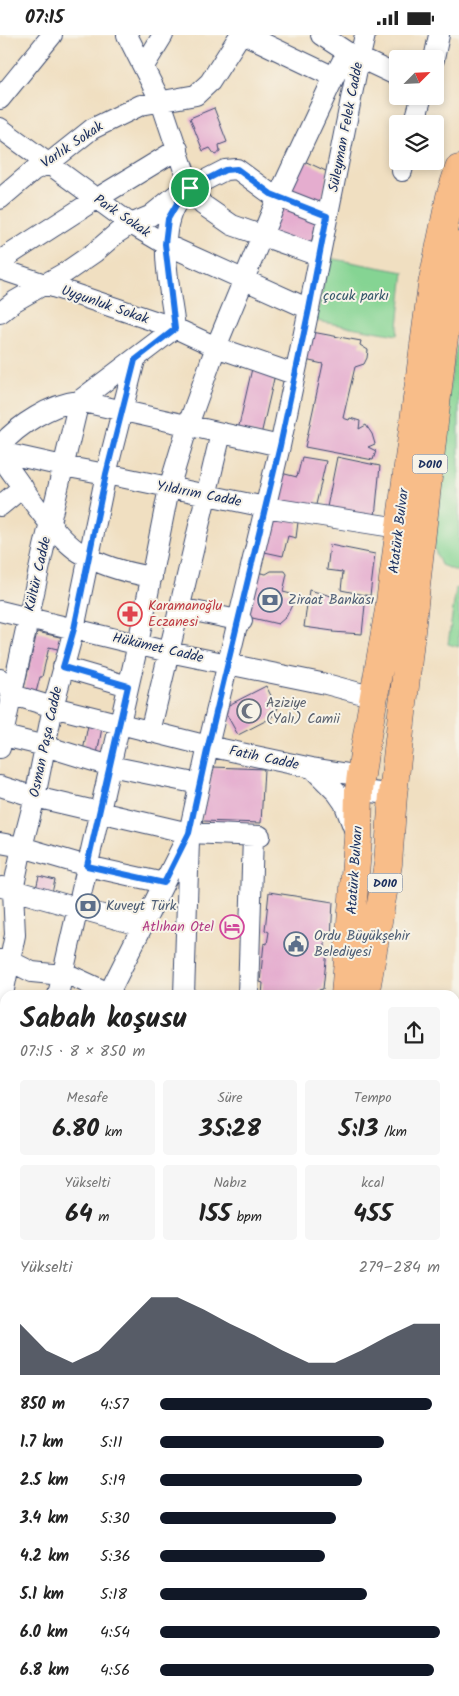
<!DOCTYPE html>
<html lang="tr">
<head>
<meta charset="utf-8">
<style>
  body { margin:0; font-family:Kalam,sans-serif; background:#f6f6f6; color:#222; height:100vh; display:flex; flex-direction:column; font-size:19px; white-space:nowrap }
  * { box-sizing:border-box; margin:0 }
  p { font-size:16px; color:#767676 }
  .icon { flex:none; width:28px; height:28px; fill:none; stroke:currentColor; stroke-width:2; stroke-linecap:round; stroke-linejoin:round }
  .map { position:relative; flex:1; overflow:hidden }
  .drawer { position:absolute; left:0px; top:955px; width:460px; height:706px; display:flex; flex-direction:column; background:#fff; border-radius:15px 15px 0 0; box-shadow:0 2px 8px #0003 }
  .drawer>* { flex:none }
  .needle { width:32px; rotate:66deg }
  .buttons { position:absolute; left:389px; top:15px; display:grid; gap:10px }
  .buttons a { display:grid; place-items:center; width:55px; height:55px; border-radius:5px; background:#fff; box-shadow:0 2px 8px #0003; font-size:25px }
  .pin { position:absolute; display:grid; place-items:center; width:42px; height:42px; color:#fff; margin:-21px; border:2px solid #fff; border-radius:50%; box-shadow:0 1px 5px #0007 }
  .round { display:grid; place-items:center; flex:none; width:52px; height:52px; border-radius:5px; background:#f6f6f6 }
  .overview { display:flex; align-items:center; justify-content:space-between; height:85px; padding:0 20px }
  h1 { font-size:28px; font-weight:600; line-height:38px }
  .stats { display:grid; grid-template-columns:repeat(3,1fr); gap:8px; height:85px; padding:5px 20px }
  .stats div { display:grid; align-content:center; border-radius:5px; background:#f6f6f6; text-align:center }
  .stats b { font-size:25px; font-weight:600 }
  .stats small { font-size:14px; font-weight:400 }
  .stats p { font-size:14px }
  .chart { height:140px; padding:10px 20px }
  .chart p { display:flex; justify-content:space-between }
  .chart svg { width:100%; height:90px; margin-top:5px; fill:#111827; opacity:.7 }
  ul { padding:0 20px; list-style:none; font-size:16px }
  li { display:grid; grid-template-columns:80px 60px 1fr; align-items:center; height:38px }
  li i { height:12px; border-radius:6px; background:#111827 }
  .status { display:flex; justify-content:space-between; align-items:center; height:35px; padding:0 25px; background:#fff; direction:ltr }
  .status svg { height:14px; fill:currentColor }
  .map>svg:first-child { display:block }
</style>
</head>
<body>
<div class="status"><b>07:15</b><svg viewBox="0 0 49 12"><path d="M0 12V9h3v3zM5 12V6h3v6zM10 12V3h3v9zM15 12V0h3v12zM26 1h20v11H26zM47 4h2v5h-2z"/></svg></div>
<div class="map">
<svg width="459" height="1661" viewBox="0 0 459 1661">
  <rect width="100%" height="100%" fill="#f7f3e8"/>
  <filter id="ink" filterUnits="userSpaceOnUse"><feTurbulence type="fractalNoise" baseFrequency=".02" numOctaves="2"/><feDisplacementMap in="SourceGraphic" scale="10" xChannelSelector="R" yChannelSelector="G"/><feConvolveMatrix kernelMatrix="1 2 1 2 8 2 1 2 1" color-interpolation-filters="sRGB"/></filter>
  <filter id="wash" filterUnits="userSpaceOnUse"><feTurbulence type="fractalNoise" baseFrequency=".0096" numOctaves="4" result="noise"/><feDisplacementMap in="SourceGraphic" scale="20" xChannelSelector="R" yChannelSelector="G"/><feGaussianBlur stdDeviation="1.12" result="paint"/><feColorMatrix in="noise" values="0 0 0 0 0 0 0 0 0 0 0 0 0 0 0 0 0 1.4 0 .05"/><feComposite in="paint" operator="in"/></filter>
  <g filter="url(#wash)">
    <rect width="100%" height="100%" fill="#f0dfc1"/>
    <path fill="#85d493" stroke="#508278" d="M329,223L404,237L397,300L316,286Z
      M459,295V537L441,530L434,513L449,355Z
      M456,553H459V612L448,609Z
      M455,1022H459V1661H294L292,1656H455Z"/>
    <g id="blocks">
      <path fill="#e5adcf" d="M214,73L227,107L219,110L220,117L215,120L210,113L203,116L190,83Z
        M300,124L328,137L320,173L283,160Z
        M280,165L318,179L310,213L268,198Z
        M312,297L361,306L360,310L368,315L367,323L364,329L355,332L343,383L349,385L350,383L360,386L359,394L366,390L372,399L375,409L368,412L376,416L373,425L305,412L323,329L305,325Z
        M253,329L276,335L261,400L238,395Z
        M302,422L326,426L315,474L271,466L277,437L297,442Z
        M337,422L380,431L375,482L327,472Z
        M274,481L298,487L296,503L288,501L283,521L260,516L267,487Z
        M330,510L375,519L370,561L341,555L343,537L327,535Z
        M271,536H285L287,539L283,557L291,559L292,570L286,582L278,589L244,581L256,537L266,539Z
        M309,555L365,570L362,599L332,597L333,596L304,592Z
        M37,597L69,604L66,616L49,612L42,642H40L34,665L22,662Z
        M266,651L278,674L270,677L273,682L238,700L223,673Z
        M88,690L102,693L97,719L83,716Z
        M213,732L264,734L261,788L202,786V772L206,770L205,768Z
        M39,841L55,845L51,862L35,858Z
        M269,857L333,867L331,902L325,903V915L327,916L323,954L319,955L318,960H262L263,948L260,947L264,908L267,909L269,897L265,895Z
        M459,1580V1654L455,1655V1581Z"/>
    </g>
  </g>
  <g filter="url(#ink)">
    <use href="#blocks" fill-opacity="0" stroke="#3b496d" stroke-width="1"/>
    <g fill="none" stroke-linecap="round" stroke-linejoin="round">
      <g stroke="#3b496d" stroke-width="22">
        <path id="minor" d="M127,0L161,67L190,153L203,170L232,190L319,221
          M246,0L334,42
          M321,0L347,17L398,41
          M434,24L439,0
          M144,31L163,0
          M0,64L52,0
          M414,89L422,61
          M0,93L131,189L165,209L309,274
          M402,136L404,126
          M0,164L34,135L48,129L92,94L141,70L196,60L210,47L240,0
          M0,226L96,164L178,114
          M0,234L175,293L216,312L294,339
          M0,278L15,266L66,237L95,217L117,198L131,189L150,181L176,160L225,135L237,134L271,159L327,181
          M0,411C18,390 51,369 79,366L175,293C171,256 153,191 182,161
          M0,417L63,431L106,439L265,472L399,493
          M0,421C20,448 53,500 79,517C101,531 127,538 152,542
          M0,471L23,452
          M180,573L242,586
          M0,576L169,617L326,649L374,662
          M63,632L128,651
          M0,644L13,660L53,672L208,711L312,733L361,741
          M150,697L221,398
          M0,700L45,711L110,731L199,749
          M0,713L44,512L79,366L280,411
          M312,733L337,758L344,768L354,794
          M0,751L35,762L189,798L260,801
          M372,757L380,758
          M0,808L22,812L87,831L164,848
          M2,852L142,891
          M0,925L10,924L14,930H18L32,937L52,939L63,937L113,960
          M58,960L138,609L169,453L188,390L216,312L278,162L334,42L347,17
          M108,960L189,798L208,711L280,411L309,274L356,39L365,0
          M184,960L189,805
          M248,960L253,801
          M0,974L15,900L13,855L22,812L35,762L53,672L74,594L106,439L135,325
          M0,1131L5,1132
          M0,1177L5,1168
          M0,1216L5,1217
          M0,1273H5
          M0,1386L5,1415
          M0,1470L5,1472
          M0,1489L5,1487
          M37,1656V1661
          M140,1656L142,1661"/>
      </g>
      <g stroke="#3b496d" stroke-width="29">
        <path id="highway" d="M345,960L358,804L359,755L364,718L389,575L432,250L450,162L459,134
          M365,960L388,829L393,760L442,315L459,211
          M284,1661V1656"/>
      </g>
      <use href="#minor" stroke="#fff" stroke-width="20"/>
      <use href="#highway" stroke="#f8bd89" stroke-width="28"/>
    </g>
  </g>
  <g fill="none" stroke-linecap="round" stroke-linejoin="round" filter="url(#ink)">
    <g stroke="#fff" stroke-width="10">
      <path id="route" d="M237,134L271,159L327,181L309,274L280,411L208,711L189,798L164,848L87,831L128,651L63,632L74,594L106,439L135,325L175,294L165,209L168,184L179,165L190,153L225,135Z"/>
    </g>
    <use href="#route" stroke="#1a73e8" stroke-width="6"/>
  </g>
  <defs>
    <g id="bank-ring" transform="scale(1.25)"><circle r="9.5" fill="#f7f3e8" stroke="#5c6f8a" stroke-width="1.5"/><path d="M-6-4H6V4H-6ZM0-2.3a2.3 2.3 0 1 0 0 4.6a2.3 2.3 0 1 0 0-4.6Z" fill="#5c6f8a"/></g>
    <g id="pharmacy-ring" transform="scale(1.25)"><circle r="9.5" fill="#f7f3e8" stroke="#e0444e" stroke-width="1.5"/><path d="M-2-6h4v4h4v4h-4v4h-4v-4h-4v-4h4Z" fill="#e0444e"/></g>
    <g id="mosque-ring" transform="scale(1.25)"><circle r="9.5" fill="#f7f3e8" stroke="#6b7280" stroke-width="1.5"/><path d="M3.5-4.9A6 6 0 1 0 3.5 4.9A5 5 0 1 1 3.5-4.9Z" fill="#6b7280"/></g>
    <g id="hotel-ring" transform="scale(1.25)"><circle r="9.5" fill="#f7f3e8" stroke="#d1479c" stroke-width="1.5"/><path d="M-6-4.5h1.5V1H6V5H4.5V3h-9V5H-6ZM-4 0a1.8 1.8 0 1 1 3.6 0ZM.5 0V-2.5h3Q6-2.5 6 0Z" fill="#d1479c"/></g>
    <g id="civic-ring" transform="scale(1.25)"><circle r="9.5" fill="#f7f3e8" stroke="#5c6f8a" stroke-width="1.5"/><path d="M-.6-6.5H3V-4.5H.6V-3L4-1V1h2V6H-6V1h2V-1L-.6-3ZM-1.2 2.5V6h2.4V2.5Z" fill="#5c6f8a"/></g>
  </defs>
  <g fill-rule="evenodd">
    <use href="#bank-ring" x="270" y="565"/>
    <use href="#pharmacy-ring" x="130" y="579"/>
    <use href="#mosque-ring" x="249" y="676"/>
    <use href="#bank-ring" x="88" y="871"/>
    <use href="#hotel-ring" x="232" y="892"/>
    <use href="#civic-ring" x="296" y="909"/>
  </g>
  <g text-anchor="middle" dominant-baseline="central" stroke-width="4" stroke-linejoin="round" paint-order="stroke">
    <g fill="#f7f3e8" stroke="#5d6a87" stroke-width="1">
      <rect x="412.5" y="419.5" width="35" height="19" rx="4"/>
      <rect x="367.5" y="838.5" width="35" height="19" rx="4"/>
    </g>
    <g font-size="12" font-weight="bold" fill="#1b2f5e">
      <text x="430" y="429">D010</text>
      <text x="385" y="848">D010</text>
    </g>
    <g font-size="14" fill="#1b2f5e" stroke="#f7f3e8">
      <text transform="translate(346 92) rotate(-79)">Süleyman Felek Cadde</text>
      <text transform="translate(72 110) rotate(-34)">Varlık Sokak</text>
      <text transform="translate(122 181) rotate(34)">Park Sokak</text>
      <text transform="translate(105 270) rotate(19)">Uygunluk Sokak</text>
      <text transform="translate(199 459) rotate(11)">Yıldırım Cadde</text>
      <text transform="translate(399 496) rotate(-83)">Atatürk Bulvar</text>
      <text transform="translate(38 539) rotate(-77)">Kültür Cadde</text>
      <text transform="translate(158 613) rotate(13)">Hükümet Cadde</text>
      <text transform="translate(46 707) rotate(-78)">Osman Paşa Cadde</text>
      <text transform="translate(264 723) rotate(12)">Fatih Cadde</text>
      <text transform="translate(355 835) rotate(-86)">Atatürk Bulvarı</text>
    </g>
    <g font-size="14" fill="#36586b" stroke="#f7f3e8">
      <text x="356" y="261">çocuk parkı</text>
    </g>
    <g font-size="14" fill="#4e5e75" stroke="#f7f3e8" text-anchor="start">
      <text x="288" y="565">Ziraat Bankası</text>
      <text x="106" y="871">Kuveyt Türk</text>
      <text x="314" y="901">Ordu Büyükşehir<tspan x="314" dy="16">Belediyesi</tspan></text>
    </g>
    <g font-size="14" fill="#be3a42" stroke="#f7f3e8" text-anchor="start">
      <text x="148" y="571">Karamanoğlu<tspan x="148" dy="16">Eczanesi</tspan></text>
    </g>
    <g font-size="14" fill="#5b616d" stroke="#f7f3e8" text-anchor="start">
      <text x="266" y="668">Aziziye<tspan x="266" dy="16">(Yalı) Camii</tspan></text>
    </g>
    <g font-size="14" fill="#b23c85" stroke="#f7f3e8" text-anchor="end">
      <text x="214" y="892">Atlıhan Otel</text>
    </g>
  </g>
</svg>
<div class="buttons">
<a><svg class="needle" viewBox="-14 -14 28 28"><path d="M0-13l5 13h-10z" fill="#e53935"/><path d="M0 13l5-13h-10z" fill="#767676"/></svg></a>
<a><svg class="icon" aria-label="layers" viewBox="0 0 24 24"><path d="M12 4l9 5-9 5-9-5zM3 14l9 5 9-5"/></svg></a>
</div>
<div class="pin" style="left:190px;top:153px;background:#1e9e55"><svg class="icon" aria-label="arrive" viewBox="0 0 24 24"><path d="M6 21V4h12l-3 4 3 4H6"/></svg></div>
<section class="drawer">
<div class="overview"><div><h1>Sabah koşusu</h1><p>07:15 · 8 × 850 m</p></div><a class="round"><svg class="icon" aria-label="share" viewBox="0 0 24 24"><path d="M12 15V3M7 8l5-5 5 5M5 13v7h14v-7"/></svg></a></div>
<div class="stats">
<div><p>Mesafe</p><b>6.80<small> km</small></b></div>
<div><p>Süre</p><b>35:28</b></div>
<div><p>Tempo</p><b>5:13<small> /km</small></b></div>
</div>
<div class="stats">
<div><p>Yükselti</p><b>64<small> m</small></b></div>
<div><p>Nabız</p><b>155<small> bpm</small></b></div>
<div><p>kcal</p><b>455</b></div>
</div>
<div class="chart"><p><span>Yükselti</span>279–284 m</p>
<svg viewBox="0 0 160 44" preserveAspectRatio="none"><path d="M0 44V19L10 32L20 38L30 32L40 19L50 6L60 6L70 12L80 19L90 25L100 32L110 38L120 38L130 32L140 25L150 19L160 19V44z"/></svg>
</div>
<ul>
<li><b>850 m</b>4:57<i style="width:97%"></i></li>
<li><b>1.7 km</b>5:11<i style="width:80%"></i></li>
<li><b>2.5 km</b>5:19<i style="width:72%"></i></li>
<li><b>3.4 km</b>5:30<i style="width:63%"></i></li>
<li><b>4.2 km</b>5:36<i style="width:59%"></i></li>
<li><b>5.1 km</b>5:18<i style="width:74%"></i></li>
<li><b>6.0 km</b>4:54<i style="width:100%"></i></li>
<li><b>6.8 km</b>4:56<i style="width:98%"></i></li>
</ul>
</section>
</div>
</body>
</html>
